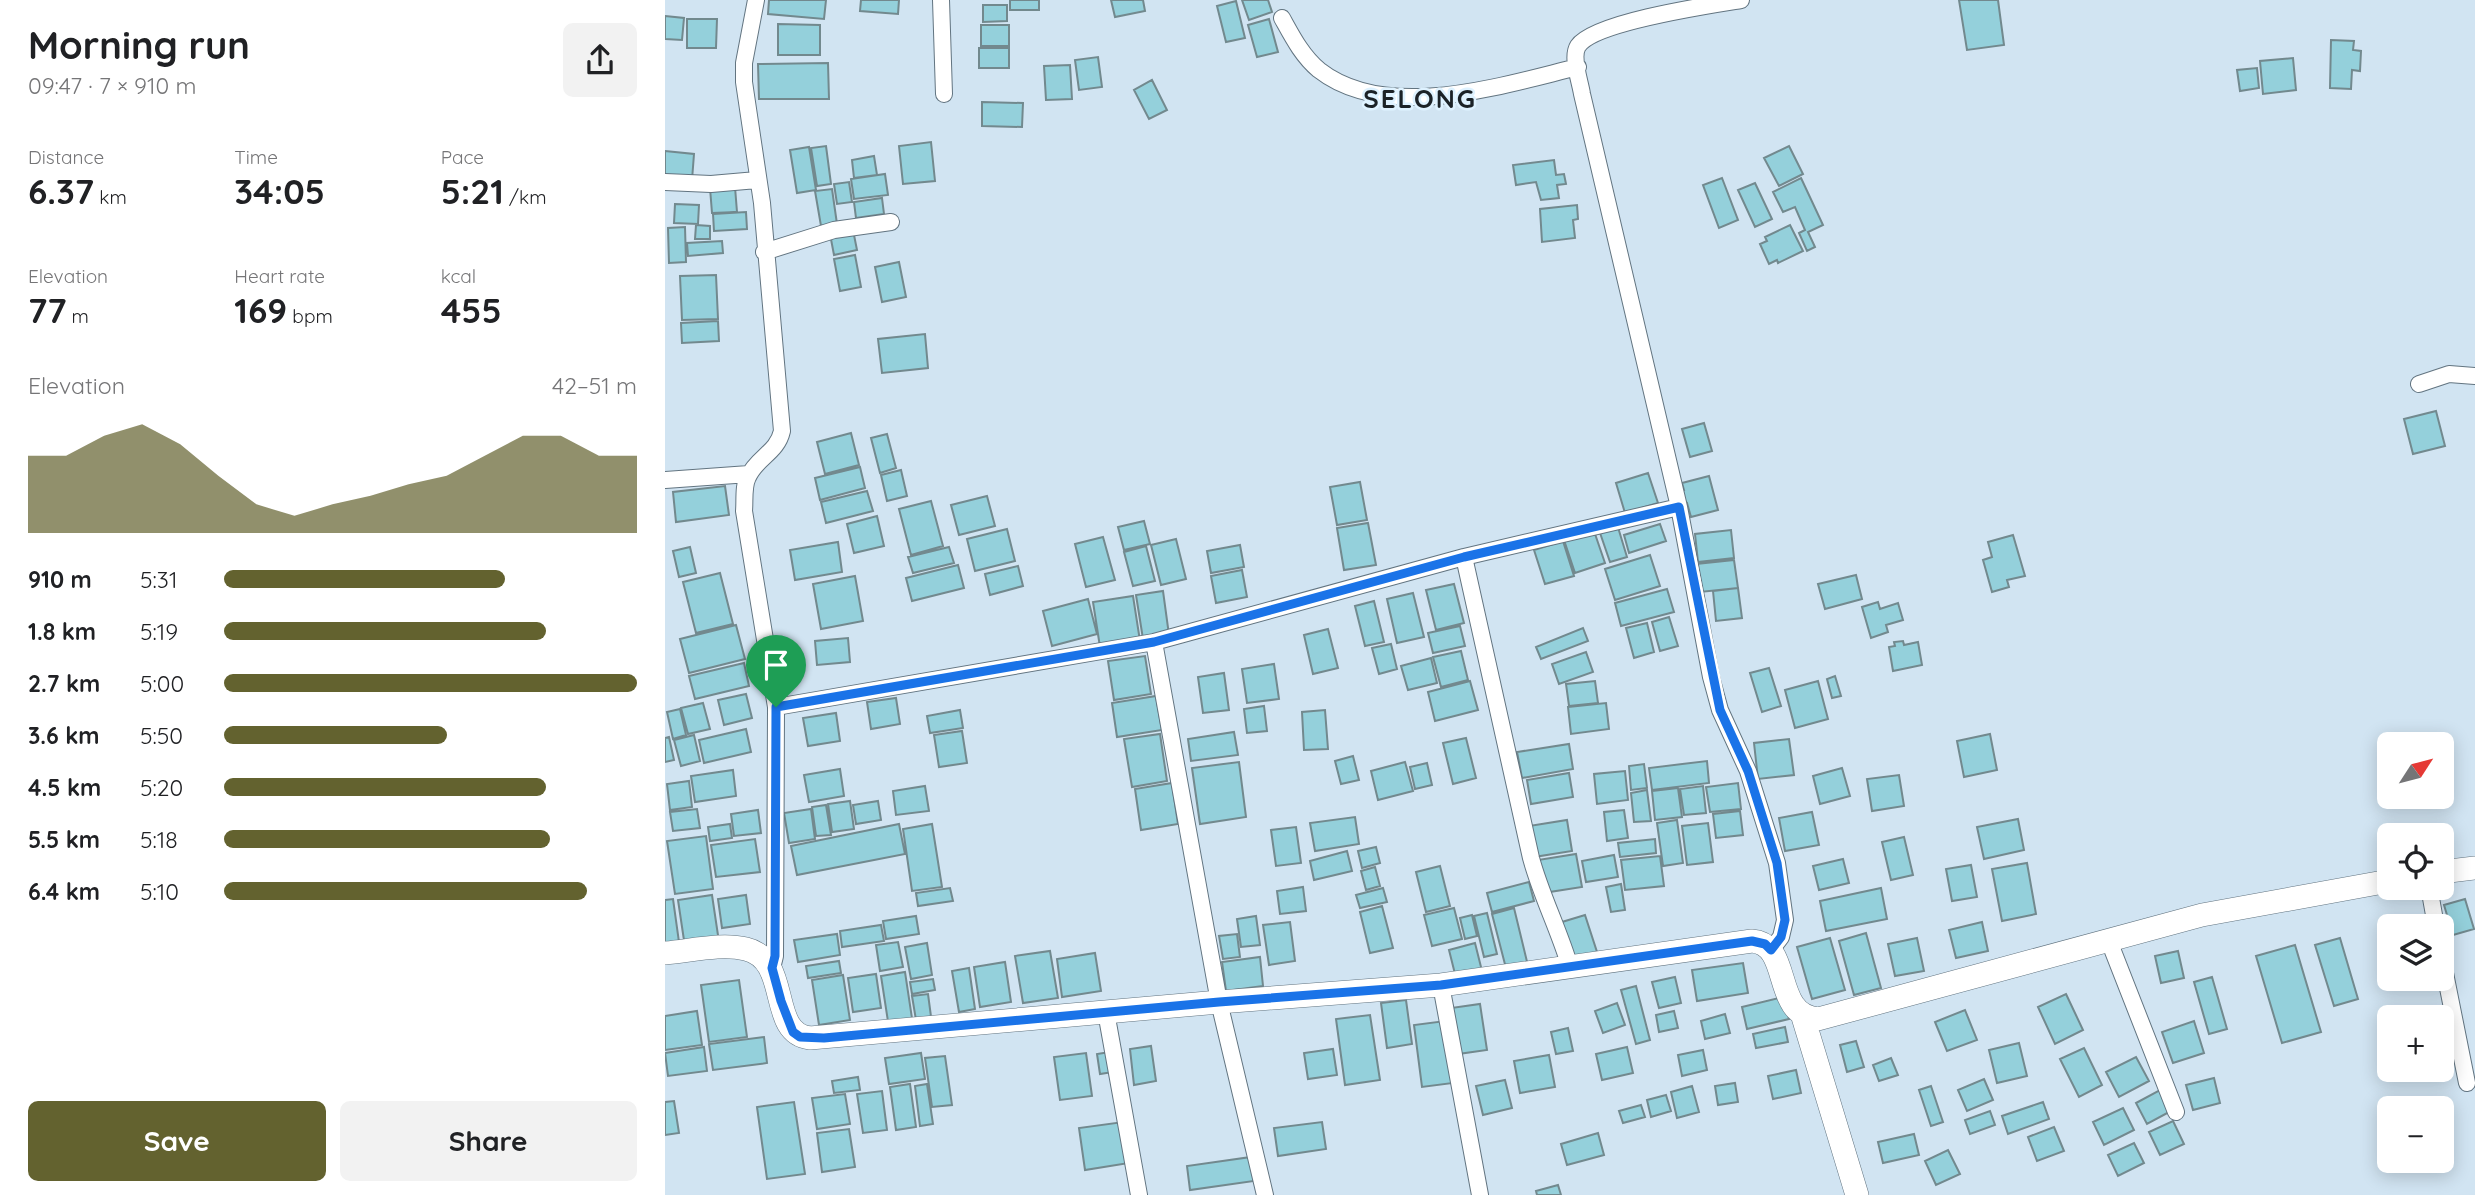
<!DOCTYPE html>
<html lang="en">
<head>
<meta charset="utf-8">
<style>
  body { margin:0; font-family:Quicksand,sans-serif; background:#f2f2f2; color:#202124; height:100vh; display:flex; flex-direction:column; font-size:26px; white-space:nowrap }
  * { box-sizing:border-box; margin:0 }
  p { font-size:23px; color:#757577 }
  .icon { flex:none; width:38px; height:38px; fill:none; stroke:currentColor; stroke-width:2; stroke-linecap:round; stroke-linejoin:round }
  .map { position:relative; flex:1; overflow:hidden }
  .sheet { display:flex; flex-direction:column; background:#fff; width:665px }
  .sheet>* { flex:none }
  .needle { width:46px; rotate:54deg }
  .buttons { position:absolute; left:1712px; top:732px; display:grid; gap:14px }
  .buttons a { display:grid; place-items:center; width:77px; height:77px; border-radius:10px; background:#fff; box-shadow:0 4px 18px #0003; font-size:35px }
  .pin { position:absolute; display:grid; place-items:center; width:60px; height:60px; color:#fff; margin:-72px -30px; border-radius:50% 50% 50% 0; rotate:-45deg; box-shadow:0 0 7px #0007 }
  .pin .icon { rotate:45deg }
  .round { display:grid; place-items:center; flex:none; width:74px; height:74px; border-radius:10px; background:#f2f2f2 }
  .headline { display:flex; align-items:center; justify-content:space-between; height:119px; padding:0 28px }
  h1 { font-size:38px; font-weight:700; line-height:52px }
  .metrics { display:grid; grid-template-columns:repeat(3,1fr); gap:10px; height:119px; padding:7px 28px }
  .metrics div { display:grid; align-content:center }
  .metrics b { font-size:35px; font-weight:700 }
  .metrics small { font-size:19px; font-weight:400 }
  .metrics p { font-size:19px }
  .chart { height:196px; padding:14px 28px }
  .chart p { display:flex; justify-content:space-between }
  .chart svg { width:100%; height:126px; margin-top:7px; fill:#63622f; opacity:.7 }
  .action { display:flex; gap:14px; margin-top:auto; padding:14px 28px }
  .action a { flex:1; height:80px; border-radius:10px; background:#63622f; color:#fff; font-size:28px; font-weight:700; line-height:80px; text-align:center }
  .action a+a { background:#f2f2f2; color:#202124 }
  ul { padding:0 28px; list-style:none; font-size:23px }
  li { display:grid; grid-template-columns:112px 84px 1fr; align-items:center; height:52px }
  li i { height:18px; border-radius:9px; background:#63622f }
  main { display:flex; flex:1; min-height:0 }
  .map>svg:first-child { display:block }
</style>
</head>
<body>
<main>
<section class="sheet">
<div class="headline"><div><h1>Morning run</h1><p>09:47 · 7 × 910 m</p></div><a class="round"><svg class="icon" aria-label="share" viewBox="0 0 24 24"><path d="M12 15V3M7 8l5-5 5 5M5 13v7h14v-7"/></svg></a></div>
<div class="metrics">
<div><p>Distance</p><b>6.37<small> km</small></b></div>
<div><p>Time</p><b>34:05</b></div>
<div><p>Pace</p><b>5:21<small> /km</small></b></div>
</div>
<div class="metrics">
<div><p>Elevation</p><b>77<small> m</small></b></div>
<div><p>Heart rate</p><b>169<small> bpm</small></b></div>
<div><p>kcal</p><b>455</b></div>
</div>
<div class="chart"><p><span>Elevation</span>42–51 m</p>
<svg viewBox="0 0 160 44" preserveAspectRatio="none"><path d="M0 44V17L10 17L20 10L30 6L40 13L50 24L60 34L70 38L80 34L90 31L100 27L110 24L120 17L130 10L140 10L150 17L160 17V44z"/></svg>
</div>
<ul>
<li><b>910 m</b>5:31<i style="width:68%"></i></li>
<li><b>1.8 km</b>5:19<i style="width:78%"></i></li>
<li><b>2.7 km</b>5:00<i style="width:100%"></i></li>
<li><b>3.6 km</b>5:50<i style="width:54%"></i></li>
<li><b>4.5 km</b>5:20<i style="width:78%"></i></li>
<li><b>5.5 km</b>5:18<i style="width:79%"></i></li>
<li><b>6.4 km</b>5:10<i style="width:88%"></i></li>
</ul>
<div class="action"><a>Save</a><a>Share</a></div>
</section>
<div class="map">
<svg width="1810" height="1195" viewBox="0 0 1810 1195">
  <rect width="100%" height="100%" fill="#d1e4f2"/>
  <path fill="#94d0db" stroke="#72898e" stroke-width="2" d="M104,0H161L159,19L103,14Z
    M196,0H234L233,14L195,11Z
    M345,0H374V10H345Z
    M446,0H478L480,11L450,17Z
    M577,0H603L607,12L584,20Z
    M1294,0H1333L1339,45L1302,50Z
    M571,1L580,38L561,42L552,6Z
    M318,5H342V21L318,22Z
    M0,16L19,18L17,40L0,39Z
    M22,19H52L51,48H22Z
    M604,19L613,52L592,57L583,25Z
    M113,24L155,25V55H113Z
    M316,25H344V46H316Z
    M1666,40L1689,41L1688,50L1696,51L1695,71L1687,70L1686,89L1665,88Z
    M314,48H344V68H314Z
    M433,57L437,87L414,90L410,60Z
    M1628,58L1631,90L1598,94L1595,61Z
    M163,63L164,99H94L93,64Z
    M405,65L407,99L381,100L379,66Z
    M1592,68L1594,88L1575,91L1572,70Z
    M487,80L502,110L484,119L469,90Z
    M317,102L358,103L357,127L317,126Z
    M266,142L270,181L238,184L234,146Z
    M161,146L166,184L152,186L146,148Z
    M1124,146L1138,174L1114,186L1099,158Z
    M144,147L151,190L132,193L125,150Z
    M0,151L29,154L27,180L0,177Z
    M209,156L212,175L189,178L187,160Z
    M889,160L891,175L899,174L901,184L892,185L894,198L876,200L871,182L851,185L848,165Z
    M220,174L223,195L189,199L186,179Z
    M1057,178L1073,220L1054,228L1038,185Z
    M1136,178L1158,225L1143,232L1150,247L1142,251L1134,233L1140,230L1130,207L1118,212L1108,192Z
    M184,182L187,202L172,204L169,184Z
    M1090,183L1107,219L1090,227L1073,190Z
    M70,187L72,212L47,213L45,188Z
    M167,189L172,224L156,226L150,191Z
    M217,198L219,214L191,218L189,202Z
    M10,204L34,205L33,224L9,223Z
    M912,205L913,219L908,220L910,238L877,242L875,209Z
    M81,212L82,229L49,231L48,214Z
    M31,225L45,226V239H30Z
    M1125,225L1138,251L1113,263L1112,260L1104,264L1095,244L1102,241L1100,237Z
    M20,227L21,262L4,263L3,228Z
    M188,230L192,250L169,255L165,234Z
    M57,241L58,253L23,256L22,243Z
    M190,255L196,287L175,291L169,259Z
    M234,262L241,297L217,302L210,267Z
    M51,275L53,319L17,320L15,276Z
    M53,321L54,341L17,343L16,323Z
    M260,334L263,368L217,373L213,339Z
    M1771,411L1780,446L1748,454L1739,419Z
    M1039,423L1047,451L1025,457L1017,429Z
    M186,433L194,465L160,474L152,442Z
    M222,434L231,468L215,473L206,438Z
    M195,467L200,488L155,500L150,478Z
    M236,470L242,496L222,501L216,475Z
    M983,473L993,503L960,513L951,483Z
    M1044,476L1053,510L1026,517L1022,503L1016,505L1013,492L1019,490L1017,483Z
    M695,482L702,520L672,525L665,487Z
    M60,486L64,515L11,522L8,492Z
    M202,491L208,511L161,523L156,502Z
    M322,496L330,526L294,535L286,505Z
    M266,501L278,546L246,555L234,509Z
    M212,516L219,546L189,553L182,524Z
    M479,521L485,544L459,550L453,527Z
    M703,523L711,565L679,570L672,528Z
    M952,524L962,557L945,562L934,530Z
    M995,524L1001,541L964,553L959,535Z
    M342,529L350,561L310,571L302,539Z
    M1066,530L1069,558L1033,562L1030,534Z
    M929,531L940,563L910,573L899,540Z
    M1348,535L1360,576L1342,580L1344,587L1327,592L1318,560L1327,557L1323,542Z
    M438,537L450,580L421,587L410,544Z
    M511,539L521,579L496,585L486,545Z
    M898,541L909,576L880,584L869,550Z
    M173,542L177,572L130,580L125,550Z
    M575,545L579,567L546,573L542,551Z
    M481,546L490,581L468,586L459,552Z
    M25,547L31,573L14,577L8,551Z
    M284,547L289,563L248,573L243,557Z
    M985,555L995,586L950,600L940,569Z
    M1069,560L1073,588L1035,592L1031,564Z
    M293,565L299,588L247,601L241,578Z
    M353,566L358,586L325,595L320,574Z
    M577,570L582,597L551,603L546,576Z
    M55,573L68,624L31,633L18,582Z
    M1191,575L1197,599L1160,609L1153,584Z
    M190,576L198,621L156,629L148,584Z
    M789,584L799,623L771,630L761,590Z
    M1073,588L1077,618L1051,621L1048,591Z
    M1002,589L1009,612L956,626L950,603Z
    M498,591L504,635L478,639L471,595Z
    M748,593L759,637L732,643L722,599Z
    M468,596L475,641L435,647L428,602Z
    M423,599L432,634L387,646L378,611Z
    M709,601L719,642L700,646L690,606Z
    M1213,602L1215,609L1233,603L1238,620L1221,625L1223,632L1206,638L1197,607Z
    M1004,617L1013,646L995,651L987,622Z
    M982,623L989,652L969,658L961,628Z
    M71,625L80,659L24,673L15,639Z
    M795,626L800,646L768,653L763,633Z
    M918,628L923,641L876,659L871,647Z
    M663,629L673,668L648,674L639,635Z
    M183,638L185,662L152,665L150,641Z
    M1238,641L1239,645L1253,642L1257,665L1228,671L1224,647L1230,646L1229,642Z
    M726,644L732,669L714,674L707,648Z
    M796,651L803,680L776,687L768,657Z
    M921,652L928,672L894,684L887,664Z
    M480,656L486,694L449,700L443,661Z
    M766,658L772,683L743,690L736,666Z
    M79,663L84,686L30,699L24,676Z
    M609,664L614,699L582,703L577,669Z
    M1104,668L1116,706L1097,712L1085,673Z
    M559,673L564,710L538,713L533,677Z
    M1170,676L1176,696L1167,698L1162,679Z
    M805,681L813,710L770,721L763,692Z
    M930,681L933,703L904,706L901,684Z
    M1153,681L1163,719L1130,728L1120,690Z
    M81,694L87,718L59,725L53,700Z
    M491,696L497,730L452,737L447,703Z
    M231,698L235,724L206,729L202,702Z
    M38,703L45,729L23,734L16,708Z
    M941,703L944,729L906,734L903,707Z
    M599,706L602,731L582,733L579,709Z
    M15,709L21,735L8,739L2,712Z
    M295,710L298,728L265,733L262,716Z
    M660,710L663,749L639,750L637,712Z
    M171,713L175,741L143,746L138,718Z
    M81,729L86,752L39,763L34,740Z
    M297,731L302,763L274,767L269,735Z
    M569,732L573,755L526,761L523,739Z
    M495,734L502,781L467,787L459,739Z
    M1325,734L1332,770L1299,777L1292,741Z
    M29,735L35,761L16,766L9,740Z
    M4,737L9,760L0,762V738Z
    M801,738L811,778L788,784L778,743Z
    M1124,739L1129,775L1093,779L1089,743Z
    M904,744L908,769L857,778L852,752Z
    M688,756L694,780L676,784L670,761Z
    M1042,761L1044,783L987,790L984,768Z
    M574,762L581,817L535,824L527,768Z
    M740,762L748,791L713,800L706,771Z
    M762,763L767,785L750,789L745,767Z
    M979,764L982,788L966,790L964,766Z
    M1177,768L1185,796L1155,804L1148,776Z
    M175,769L179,796L144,802L139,775Z
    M68,770L71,796L30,802L26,776Z
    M960,771L963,800L932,804L929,774Z
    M904,773L908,797L866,804L862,780Z
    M1234,775L1239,806L1207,811L1202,779Z
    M24,781L27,807L5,810L2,784Z
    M507,783L513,824L476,830L470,789Z
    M1073,783L1076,809L1045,812L1041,787Z
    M260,786L264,811L231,815L228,791Z
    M1038,786L1041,813L1019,815L1015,789Z
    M1013,788L1017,817L990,820L987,791Z
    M982,790L986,821L969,822L966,793Z
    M185,801L189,829L167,832L163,804Z
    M213,801L216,820L191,824L188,805Z
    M161,805L166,835L151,836L147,807Z
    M32,809L35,828L8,831L5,812Z
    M146,809L150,839L124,843L119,813Z
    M93,810L96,833L69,836L66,814Z
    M959,810L963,838L942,841L939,812Z
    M1075,811L1078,835L1051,838L1048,814Z
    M1147,812L1154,845L1120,851L1114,818Z
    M690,817L694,844L650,851L645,823Z
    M1353,819L1359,850L1319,859L1312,827Z
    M902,820L907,851L869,857L864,826Z
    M1012,820L1018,863L998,866L992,823Z
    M1043,823L1048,862L1022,865L1017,826Z
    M65,824L67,838L45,841L43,827Z
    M234,824L240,854L132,875L126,846Z
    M267,824L277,887L247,891L238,829Z
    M631,827L636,863L611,866L606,830Z
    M41,836L48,889L10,894L2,841Z
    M1239,837L1248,875L1226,880L1217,842Z
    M90,839L95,872L51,877L46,845Z
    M990,839L991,853L955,857L953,843Z
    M711,847L715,863L697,868L693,851Z
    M682,851L687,871L649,880L645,861Z
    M911,854L917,887L878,893L873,860Z
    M949,855L953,877L921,882L917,861Z
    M995,856L999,886L960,890L956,860Z
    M1178,859L1184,883L1154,890L1148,866Z
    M1362,863L1371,914L1337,921L1327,869Z
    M1306,865L1312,897L1287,901L1281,869Z
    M775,866L785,906L761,912L751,872Z
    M710,867L715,886L701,890L696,871Z
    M864,882L869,901L827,912L822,893Z
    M956,884L960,910L946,912L941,887Z
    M638,887L641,911L615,914L612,891Z
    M285,888L288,901L253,906L251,893Z
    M718,888L722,902L695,908L691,895Z
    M1216,888L1222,919L1161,931L1155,901Z
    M47,895L54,942L20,947L13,900Z
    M81,895L85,924L57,928L53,899Z
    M8,899L14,942L0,943V900Z
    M1800,899L1809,929L1788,935L1779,905Z
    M717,906L728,948L705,953L695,912Z
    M789,908L797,939L767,946L759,915Z
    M849,908L864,970L843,976L827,914Z
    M822,913L832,954L819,957L809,916Z
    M807,915L812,936L800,939L795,918Z
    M920,915L932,952L909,960L897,922Z
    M251,916L254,934L221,939L218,921Z
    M591,916L595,945L576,947L572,919Z
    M625,922L630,961L604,965L598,925Z
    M1317,922L1323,951L1291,958L1284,930Z
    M216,925L219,941L177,947L175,931Z
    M1201,933L1216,988L1189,995L1174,941Z
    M172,934L175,955L133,962L129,940Z
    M572,934L575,957L558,959L554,936Z
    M1165,938L1180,990L1147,999L1132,947Z
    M1252,938L1259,971L1230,976L1223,944Z
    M1675,938L1693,999L1669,1006L1650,945Z
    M233,942L238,967L215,971L211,945Z
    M262,943L267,975L246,979L240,947Z
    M810,943L817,971L791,978L784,950Z
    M1630,945L1656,1032L1617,1043L1591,956Z
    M385,951L393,998L358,1003L350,956Z
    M1513,951L1519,978L1496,983L1490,956Z
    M430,953L436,991L397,997L392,959Z
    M595,957L598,986L561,991L557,962Z
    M174,961L176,973L143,978L141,966Z
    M340,962L346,1002L315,1007L309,967Z
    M1078,963L1083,993L1032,1001L1027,970Z
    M304,968L310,1009L294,1012L287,971Z
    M240,972L248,1025L224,1028L216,976Z
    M211,974L216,1008L188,1012L183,978Z
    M178,975L185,1020L154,1025L147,980Z
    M1010,977L1016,1003L994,1008L987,982Z
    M1547,977L1562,1029L1544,1034L1529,982Z
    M268,979L270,990L247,994L245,982Z
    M74,980L82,1037L44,1042L36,985Z
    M971,986L985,1040L971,1044L956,990Z
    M263,994L267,1024L252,1026L247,996Z
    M1401,994L1418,1030L1390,1044L1373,1007Z
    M1118,997L1124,1019L1082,1029L1077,1007Z
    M741,1000L747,1044L722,1048L716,1003Z
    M952,1003L960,1025L938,1033L930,1011Z
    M815,1004L822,1050L793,1054L786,1008Z
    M1300,1010L1312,1040L1282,1051L1270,1022Z
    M32,1011L37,1045L0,1050V1016Z
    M1009,1011L1013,1028L994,1032L991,1015Z
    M1060,1014L1065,1033L1040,1039L1036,1021Z
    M705,1015L715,1080L680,1085L671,1019Z
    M780,1021L788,1083L757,1087L749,1025Z
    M1529,1021L1539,1053L1508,1063L1497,1032Z
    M1120,1027L1123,1042L1091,1048L1088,1034Z
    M903,1028L908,1051L891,1054L886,1032Z
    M99,1037L102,1063L48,1070L44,1044Z
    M1191,1041L1199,1067L1182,1072L1175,1045Z
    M1354,1043L1362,1076L1332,1083L1324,1050Z
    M486,1046L491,1081L469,1085L465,1049Z
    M39,1047L42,1071L3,1076L0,1053Z
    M962,1047L968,1073L937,1080L931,1054Z
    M1419,1048L1437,1085L1414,1097L1395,1059Z
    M668,1049L672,1075L643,1079L639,1053Z
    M1038,1050L1042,1070L1017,1076L1013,1055Z
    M445,1052L448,1072L435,1074L432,1054Z
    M256,1053L260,1079L224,1084L220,1058Z
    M421,1053L427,1096L395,1100L389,1057Z
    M884,1055L890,1087L855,1093L849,1061Z
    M280,1056L287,1105L267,1107L260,1058Z
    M1471,1057L1484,1081L1454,1097L1441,1072Z
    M1226,1058L1233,1075L1214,1081L1208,1065Z
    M1131,1070L1136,1093L1108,1099L1103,1076Z
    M193,1077L195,1090L169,1093L167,1081Z
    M1549,1078L1555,1103L1528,1110L1521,1085Z
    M1319,1079L1328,1100L1302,1111L1293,1090Z
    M840,1080L847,1108L818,1115L811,1086Z
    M1070,1083L1073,1102L1053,1105L1050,1086Z
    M245,1084L251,1127L231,1130L225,1087Z
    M262,1084L268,1124L255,1126L250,1086Z
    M1027,1086L1034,1112L1012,1118L1006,1092Z
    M1266,1086L1278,1122L1266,1126L1254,1090Z
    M1495,1090L1506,1111L1482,1124L1471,1103Z
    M217,1091L222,1130L198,1133L192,1094Z
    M180,1094L185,1124L152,1129L147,1098Z
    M1001,1095L1006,1111L986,1117L982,1100Z
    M9,1101L14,1133L0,1135V1102Z
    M129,1102L140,1174L102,1179L92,1107Z
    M1378,1102L1384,1119L1343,1134L1337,1116Z
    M976,1105L980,1117L958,1123L954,1111Z
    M1458,1108L1469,1130L1439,1145L1428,1122Z
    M1325,1111L1330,1125L1305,1134L1300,1120Z
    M1508,1121L1519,1144L1495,1155L1484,1132Z
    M458,1122L464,1163L420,1170L414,1128Z
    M657,1122L661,1149L613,1156L609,1128Z
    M1389,1127L1399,1151L1372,1161L1363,1137Z
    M184,1129L190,1167L157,1172L152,1133Z
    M933,1133L939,1155L902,1165L896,1144Z
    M1249,1134L1254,1155L1218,1163L1213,1142Z
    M1469,1143L1479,1163L1453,1176L1443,1155Z
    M1283,1150L1295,1174L1271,1185L1260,1161Z
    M586,1157L589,1181L525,1190L522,1166Z
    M893,1185L896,1195H872L871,1191Z"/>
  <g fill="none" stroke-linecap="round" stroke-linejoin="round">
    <g stroke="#627480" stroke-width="18">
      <path id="street" d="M91,0L79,63V82L97,203L117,431C112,453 92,457 83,477C78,486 80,501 79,511L111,707L110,956L107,968
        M276,0L279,94
        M1076,0C1045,5 929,22 913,46C906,57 915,81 917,94L1014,507L1046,677L1055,710L1083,771L1112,863L1120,920L1116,937L1106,950
        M617,18C627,36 637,56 654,70C722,123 838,85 913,67
        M0,182L46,184L92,180
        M99,252L169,230L226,222
        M1754,384L1784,374L1810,376
        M0,480L84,474
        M799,557L866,858C876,895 894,930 905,967
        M489,642L554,1002L600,1195
        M111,707L489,642L799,557L1014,507
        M1764,887L1771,926
        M1444,941L1511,1112
        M1776,953L1802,1083
        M776,985L815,1195
        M441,1012L474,1195"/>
    </g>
    <g stroke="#627480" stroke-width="24">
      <path id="secondary" d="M1776,872L1810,868
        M0,953C25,951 56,943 81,949C127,960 102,1033 145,1038L554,1002L776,985L1087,941C1128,944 1106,1015 1153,1019L1537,915L1724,881
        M1138,1017L1192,1195"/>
    </g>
    <use href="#street" stroke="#fff" stroke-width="16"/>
    <use href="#secondary" stroke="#fff" stroke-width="23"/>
  </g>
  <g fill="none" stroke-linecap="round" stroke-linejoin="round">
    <g stroke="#fff" stroke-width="14">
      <path id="route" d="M1014,507L1055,710L1083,771L1112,863L1120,920L1116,937L1106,950L1100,944L1087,941L776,985L554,1002L159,1038L135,1037L128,1032L116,1001L107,968L110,956L111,707L489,642L799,557Z"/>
    </g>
    <use href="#route" stroke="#1a73e8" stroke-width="9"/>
  </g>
  <g text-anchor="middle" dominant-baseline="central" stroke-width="5" stroke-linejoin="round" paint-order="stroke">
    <g font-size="26" font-weight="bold" letter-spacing="2" fill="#1b2227" stroke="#def2ff">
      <text x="755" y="98">SELONG</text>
    </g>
  </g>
</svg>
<div class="buttons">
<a><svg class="needle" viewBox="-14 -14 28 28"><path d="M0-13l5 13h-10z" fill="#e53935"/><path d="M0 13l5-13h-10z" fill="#757577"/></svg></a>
<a><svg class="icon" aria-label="locate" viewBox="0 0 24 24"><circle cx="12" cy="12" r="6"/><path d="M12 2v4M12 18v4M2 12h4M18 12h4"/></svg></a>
<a><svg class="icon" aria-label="layers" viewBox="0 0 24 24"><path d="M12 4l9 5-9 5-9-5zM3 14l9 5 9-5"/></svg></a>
<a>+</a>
<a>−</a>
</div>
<div class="pin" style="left:111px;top:707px;background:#1e9e55"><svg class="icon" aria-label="arrive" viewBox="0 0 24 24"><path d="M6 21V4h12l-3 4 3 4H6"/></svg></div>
</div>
</main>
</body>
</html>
